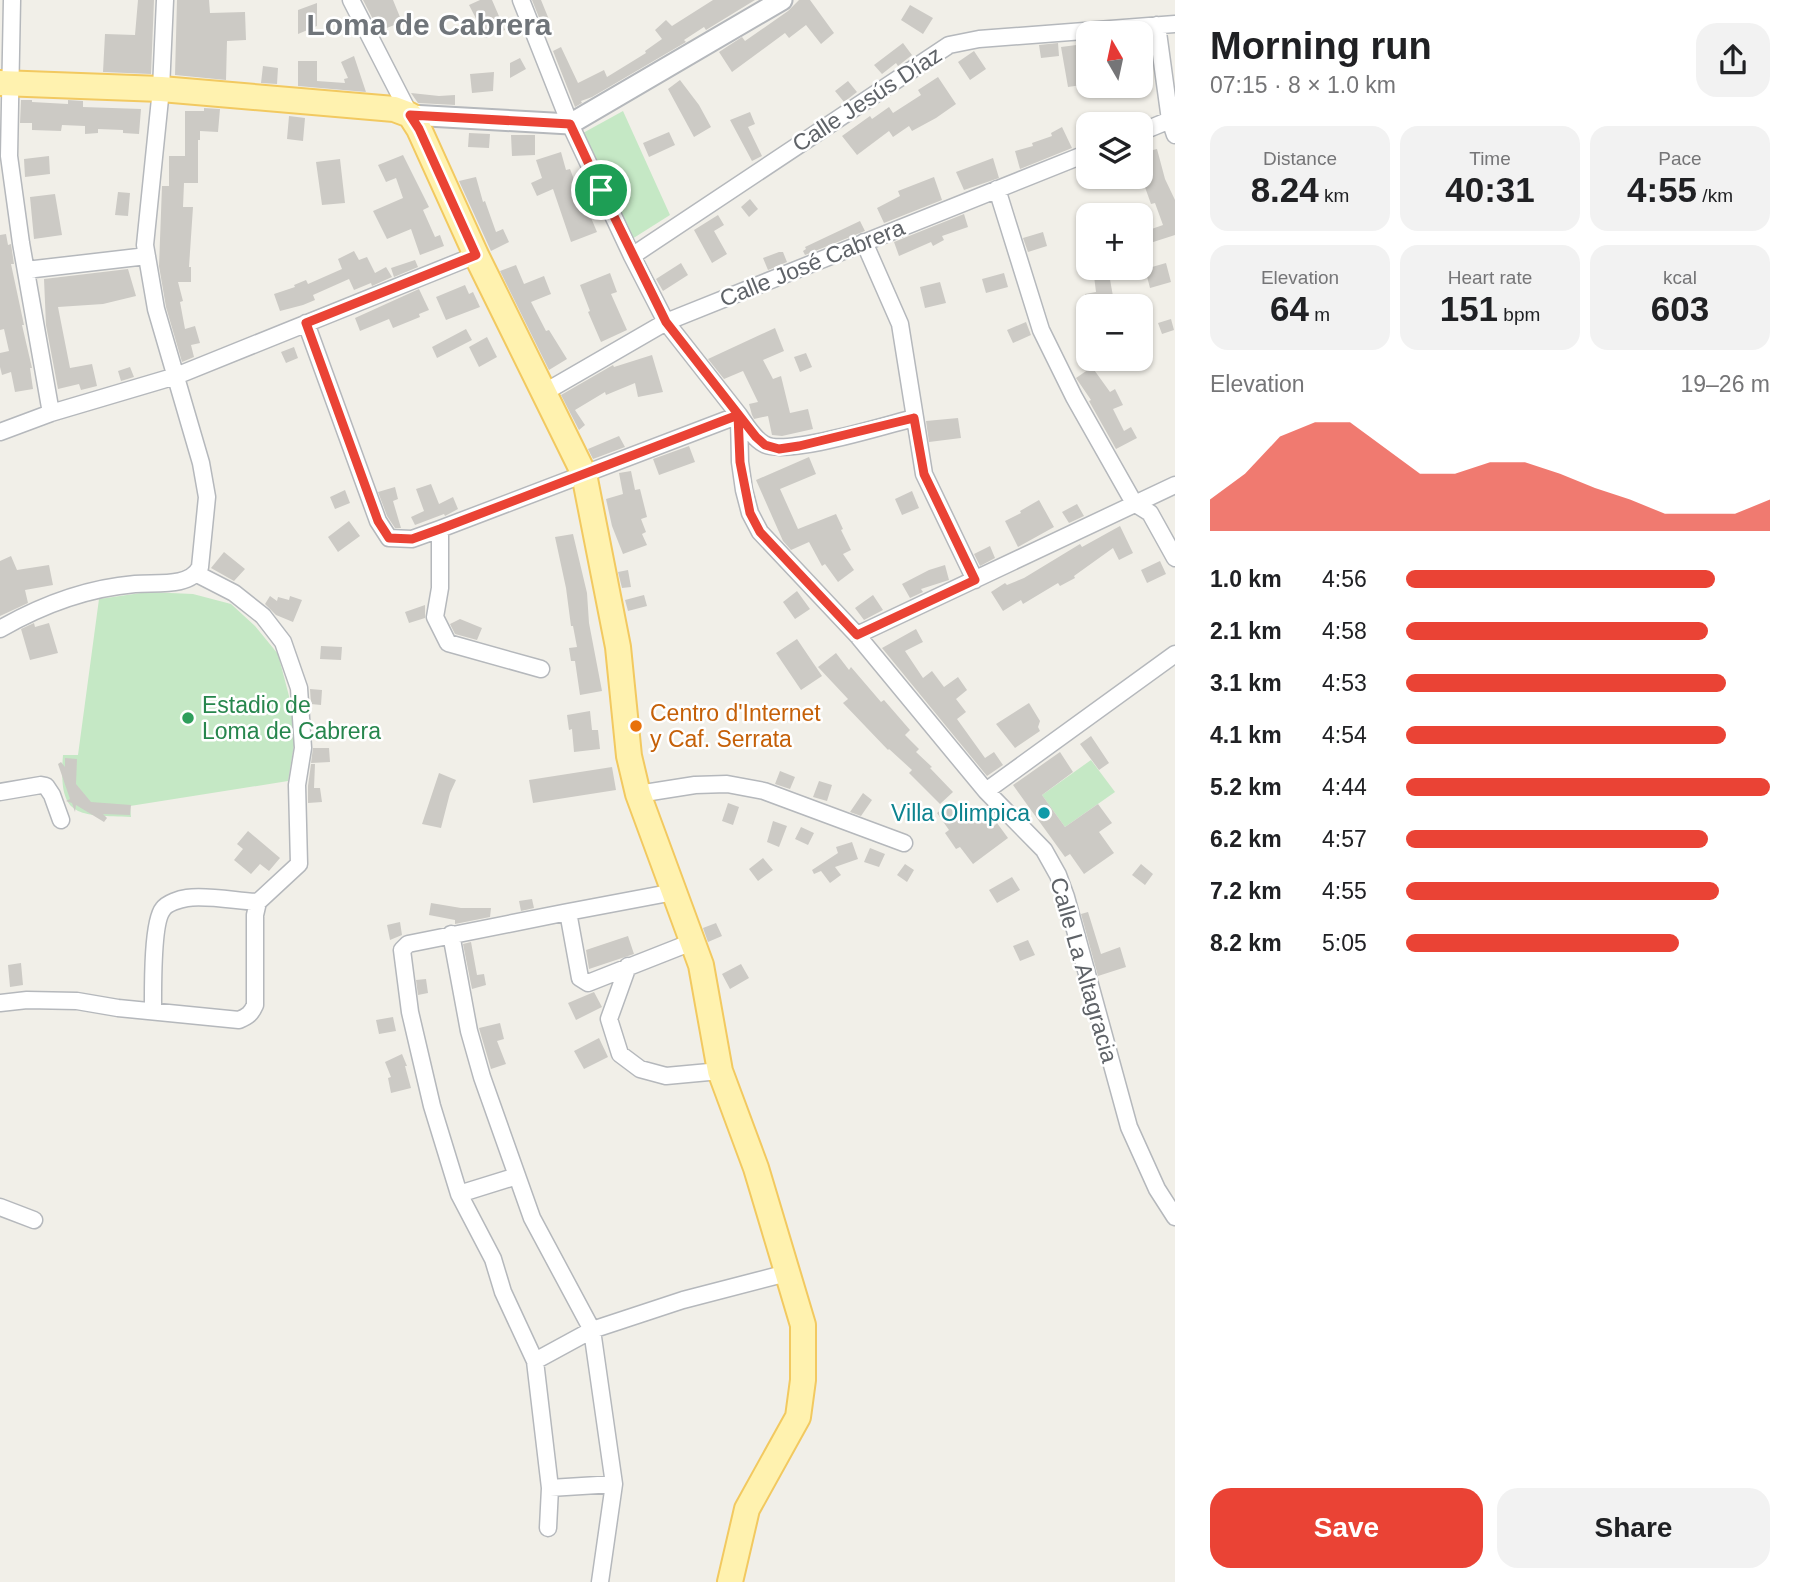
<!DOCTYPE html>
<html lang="en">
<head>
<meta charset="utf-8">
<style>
  body { margin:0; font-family:Arial,sans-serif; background:#f2f2f2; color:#202124; height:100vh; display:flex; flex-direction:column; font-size:26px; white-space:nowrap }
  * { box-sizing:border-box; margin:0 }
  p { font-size:23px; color:#757577 }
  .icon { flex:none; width:38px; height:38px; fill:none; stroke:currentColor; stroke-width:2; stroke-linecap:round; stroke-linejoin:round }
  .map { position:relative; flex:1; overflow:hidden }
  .drawer { display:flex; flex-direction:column; background:#fff; width:630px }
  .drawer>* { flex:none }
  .needle { width:46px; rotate:351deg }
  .buttons { position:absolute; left:1076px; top:21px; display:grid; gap:14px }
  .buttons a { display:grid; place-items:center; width:77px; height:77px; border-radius:14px; background:#fff; box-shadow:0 2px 5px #0004; font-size:35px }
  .pin { position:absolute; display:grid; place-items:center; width:60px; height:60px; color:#fff; margin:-30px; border:4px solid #fff; border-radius:50%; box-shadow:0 2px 7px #0007 }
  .round { display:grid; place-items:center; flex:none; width:74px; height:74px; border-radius:21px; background:#f2f2f2 }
  .overview { display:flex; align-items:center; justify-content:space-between; height:119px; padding:0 35px }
  h1 { font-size:38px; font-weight:600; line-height:52px }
  .metrics { display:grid; grid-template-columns:repeat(3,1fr); gap:10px; height:119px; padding:7px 35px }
  .metrics div { display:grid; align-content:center; border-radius:18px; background:#f2f2f2; text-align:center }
  .metrics b { font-size:35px; font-weight:600 }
  .metrics small { font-size:19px; font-weight:400 }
  .metrics p { font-size:19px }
  .chart { height:196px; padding:14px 35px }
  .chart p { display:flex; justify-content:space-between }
  .chart svg { width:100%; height:126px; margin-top:7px; fill:#ea4335; opacity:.7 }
  .cta { display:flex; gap:14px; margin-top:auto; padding:14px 35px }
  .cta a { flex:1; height:80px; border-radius:21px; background:#ea4335; color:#fff; font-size:28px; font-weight:600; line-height:80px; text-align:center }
  .cta a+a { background:#f2f2f2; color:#202124 }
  ul { padding:0 35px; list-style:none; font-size:23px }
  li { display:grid; grid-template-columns:112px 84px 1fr; align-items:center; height:52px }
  li i { height:18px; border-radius:9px; background:#ea4335 }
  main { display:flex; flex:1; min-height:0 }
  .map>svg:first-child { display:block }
</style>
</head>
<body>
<main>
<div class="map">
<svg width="1175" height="1582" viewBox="0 0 1175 1582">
  <rect width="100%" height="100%" fill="#f1efe8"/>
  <path fill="#c5e8c5" d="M623,111L670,215L632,239L583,133Z
    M148,592L193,594L231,604L255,626L278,654L289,696L295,739L288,781L130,806L131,817C76,815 58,818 63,755H78L99,599Z
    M1091,760L1115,792L1065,827L1042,795Z"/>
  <path fill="#cccac5" d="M138,0H154L151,74L103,72L105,34L135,35Z
    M177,0H209L210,13L245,12L246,40L227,41L226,80L175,75Z
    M363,0H393L402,22L379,31Z
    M480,0H492L505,30L486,38L469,5Z
    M532,0H541L550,22L542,25Z
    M713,0H755L706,30L704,27L684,40L686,42L592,97L581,101L582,103L575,107L553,51L561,47L578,83L604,70L607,77L646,53L645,51L662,39L655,30L666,20L672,26Z
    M799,0H810L834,33L821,44L806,25L789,38L785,33L732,72L719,52L742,37L745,41L788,11Z
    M317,3V26L298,34V10Z
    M910,5L933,18L923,34L901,20Z
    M903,43L912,55L898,66L896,63L882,74L874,65Z
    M1058,43L1059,56L1041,58L1039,45Z
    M1084,44L1088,84L1068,87L1061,47Z
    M974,51L986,69L970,80L958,62Z
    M354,56L366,92L298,86V61H317V81L345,83L344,79L348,78L341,62Z
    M520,58L526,69L510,78V63Z
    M263,66L278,68L277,84L261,83Z
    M494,72L493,91L472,93L470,74Z
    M938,77L956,104L936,118L912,131L909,126L893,137L889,131L857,155L842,136L870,116L872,119L889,107L893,113L921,95L918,90Z
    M680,80L699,105L711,127L694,137L668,89Z
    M848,81L857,92L844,102L835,91Z
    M411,93L439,96L455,95V105L418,103Z
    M21,100H32V102L68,104V100L83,101V107L141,109L139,134L123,133V130L98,129V133L85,134V126L62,125L61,131L32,130V123H20Z
    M204,108L220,109L218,132L200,131V140H198V183H184L183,207H193L189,267H191V282H178L183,301L180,302L185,329L195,326L200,343L191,345L194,357L182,362L166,307L159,266L162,186H169V156H185V111H204Z
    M750,112L755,124L748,127L762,156L752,161L730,120Z
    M289,116L305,118L303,141L287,139Z
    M1062,127L1072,148L1020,169L1015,151L1033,146L1032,143L1052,136L1051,133Z
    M669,132L675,145L649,157L643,143Z
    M469,133L490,134L489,148L468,147Z
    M511,135H535V155L512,156Z
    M1157,149L1165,179L1175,200V235L1147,244L1143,232L1163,225L1155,203L1151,204L1141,176V153Z
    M561,152L566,170L570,169L587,214L589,213L597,232L571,242L553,189L537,196L531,183L542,178L536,160Z
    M403,155L429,207L423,210L435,237L440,235L444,246L420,255L411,229L387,239L373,211L403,198L396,178L386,182L378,165Z
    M49,156L50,174L25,177L24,159Z
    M993,158L999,178L964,190L956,172Z
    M340,159L345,203L322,205L316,162Z
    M476,177L483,202L485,201L496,232L503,229L509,242L491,251L459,181Z
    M934,177L942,200L884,223L877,208L900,196L898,191Z
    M118,192L130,193L128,216L115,215Z
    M55,194L62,235L34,239L30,197Z
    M750,199L758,209L749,217L741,207Z
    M964,214L968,227L942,236L944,240L933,246L931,242L899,256L894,242Z
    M718,215L724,225L714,231L727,254L712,263L694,230Z
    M860,221L865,231L805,255L803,251L806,249L805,247Z
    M1043,232L1047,246L1028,252L1023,238Z
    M6,234L8,245L11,244L14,264H11L24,325H22L32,368H30L33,389L15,392L11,372L2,375L0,367V353L9,351L4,329L0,330V235Z
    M354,251L359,260L367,257L375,273L386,267L392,277L372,286L371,283L354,290L349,279L313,295L315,300L303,305L280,311L274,294L295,287L294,285L306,280L308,284L342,269L338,259Z
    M779,252H783L787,262L768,270L763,258Z
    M415,260L418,267L394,277L391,268Z
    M681,263L688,275L663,291L656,279Z
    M1166,263L1171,282L1150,288L1145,269Z
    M516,265L524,284L544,276L551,294L531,302L546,331L549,330L567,359L549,370L500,271Z
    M1093,268H1108L1114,302L1088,307L1085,294L1096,292Z
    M128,269L136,296L103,304L58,307L70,368L92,364L97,386L81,390L79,384L58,389L46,325L44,279Z
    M610,273L617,292L611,294L627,330L601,342L588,312L590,311L580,285Z
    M1004,273L1008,287L986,293L982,279Z
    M940,282L946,303L925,308L920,287Z
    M465,285L469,294L473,292L480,307L446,320L436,297Z
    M419,289L429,310L419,314L420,317L393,328L389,319L360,331L355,318Z
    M1171,319L1174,330L1162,334L1158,323Z
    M1026,322L1031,335L1013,343L1007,330Z
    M775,328L784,351L763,360L773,379L781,376L790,413L808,409L813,429L782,436L772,435L768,416L754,419L752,415L749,404L758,402L743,371L724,379L708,359Z
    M466,329L472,340L437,358L432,347Z
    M487,337L497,357L479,367L469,347Z
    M294,347L298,358L286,363L281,352Z
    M806,353L812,367L800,372L794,357Z
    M652,355L663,392L638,397L635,383L606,395L605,392L575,410L585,425L579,430L561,395L613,365L614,367Z
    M130,367L134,377L121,381L118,371Z
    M1092,367L1110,392L1115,389L1123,405L1113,409L1124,431L1131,427L1137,438L1116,449L1089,401L1091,400L1076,378Z
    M958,418L961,438L929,442L926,421Z
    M619,436L625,447L593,459L588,449Z
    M689,446L695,462L659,475L653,459Z
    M809,457L816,474L780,489L798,529L836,514L843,529L841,530L851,550L843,554L854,570L838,582L825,564L822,566L809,542L791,550L783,541L756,480Z
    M631,471L635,490L640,489L647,517L641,519L646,532L642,534L647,545L623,554L612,526L606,499L623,494L619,473Z
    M431,484L439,504L453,497L458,509L445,516L444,514L415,525L411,517L424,511L416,489Z
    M395,487L398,499L393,501L401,528H395L387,516L378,492Z
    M345,490L350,503L335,509L330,497Z
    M912,491L919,508L902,515L895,499Z
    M1039,500L1054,527L1018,547L1005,521L1021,513L1020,511Z
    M1077,504L1084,516L1069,523L1062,512Z
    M349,521L360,536L338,552L328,537Z
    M1120,526L1133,553L1119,560L1113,548L1074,576L1075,578L1060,586L1058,583L1023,604L1021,600L1003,611L991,592L1005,583L1007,585L1024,578L1080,544L1082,547Z
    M573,534L587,593L589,623L602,691L580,695L575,661H571L569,648L577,647L573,626H571L566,588L555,537Z
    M990,546L995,558L980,566L974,554Z
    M224,552L245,569L234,581L211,568Z
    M11,556L17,570L49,565L53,585L25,590L28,603L0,616V561Z
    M1160,561L1166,574L1147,583L1141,570Z
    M945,565L949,580L921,589L923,592L910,598L902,584L929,570Z
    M628,570L631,587L622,588L618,572Z
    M797,591L810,609L795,619L783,602Z
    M644,595L647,606L628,611L625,600Z
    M873,595L883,610L864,620L855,608Z
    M270,596L277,601L278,597L289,600L290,596L302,600L293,622L276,615L265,604Z
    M425,605V618L409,623L405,612Z
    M460,619L482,628L477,640L455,634L450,624Z
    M34,623L35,627L49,623L58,653L30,660L21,629Z
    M916,629L923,642L905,651L923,678L932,671L944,687L958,677L967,690L956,699L966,712L957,719L985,758L994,752L1003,765L987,776L882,648Z
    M797,639L822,676L801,690L776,653Z
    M321,646L342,647L341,660L320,659Z
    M836,653L849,670L851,667L881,702L884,700L910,730L905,735L919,749L916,752L932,767L930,768L953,792L940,804L909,773L912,770L889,749L888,750L843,703L848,699L818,667Z
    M310,689L322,690L321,705L311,704Z
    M1029,703L1040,721L1038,727L1040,731L1015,748L996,724Z
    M590,711L592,730H598L600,749L574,752L572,729L569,730L567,715Z
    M1091,736L1109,763L1099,770L1080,744Z
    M313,748H329L330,762L311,763Z
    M1060,752L1073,772L1042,795L1065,827L1098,804L1112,823L1099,832L1114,853L1084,874L1070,854L1065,857L1013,785Z
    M65,758L77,759L76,784L91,802L131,805L130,815L103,814L107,818L104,822L76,805L75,812L72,803L66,801L70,799L58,764L61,762L65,767Z
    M311,764H315L314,788H320L322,802L308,803V786Z
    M612,767L616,790L533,803L529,780Z
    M780,771L795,777L790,789L775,784Z
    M439,773L456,780L450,793L441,828L422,824Z
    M819,781L832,785L827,801L813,797Z
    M863,793L872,800L861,816L850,812Z
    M728,803L739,807L733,825L722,821Z
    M949,804L962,822L983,808L994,826L997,823L1008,838L973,864L960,847L956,849L945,833L949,830L937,813Z
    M773,821L787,826L779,847L767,842Z
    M801,827L814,833L808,845L795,839Z
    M248,831L280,858L269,871L260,864L251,874L234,860L243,849L237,844Z
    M852,842L858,859L835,867L841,875L830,883L821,871L814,874L812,870L838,853L836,847Z
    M870,848L885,854L879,867L864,862Z
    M763,858L773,870L758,881L749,869Z
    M905,864L914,870L907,882L897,875Z
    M1141,864L1153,874L1145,885L1132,875Z
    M1012,877L1020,890L997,903L989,890Z
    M532,899L534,908L521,911L519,901Z
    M431,903L461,908H491L490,917L455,924V920L429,915Z
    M1088,912L1101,954L1120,947L1126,967L1098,976L1081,914Z
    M400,922L402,935L390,940L387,925Z
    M716,923L722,936L708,942L703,928Z
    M628,936L634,954L589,969L586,950Z
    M1028,940L1035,955L1020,961L1013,946Z
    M471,942L477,975L484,974L486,985L472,989L463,944Z
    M21,963L23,985L10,987L8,965Z
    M741,964L749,978L730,989L722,974Z
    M426,979L428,993L418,995L416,980Z
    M594,992L602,1007L576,1020L568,1003Z
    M393,1017L396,1031L379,1034L376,1020Z
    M500,1023L504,1039L497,1041L506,1064L491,1069L479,1028Z
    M599,1038L608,1057L584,1069L574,1051Z
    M402,1054L407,1066H405L411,1088L391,1093L388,1078L391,1077L385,1062Z"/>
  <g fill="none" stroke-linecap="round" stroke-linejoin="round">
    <g stroke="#b5b8bc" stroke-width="19">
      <path id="minor" d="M12,0L9,156L21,243L51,413
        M351,0L410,115
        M521,0L570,124L632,256L666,322L739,415L740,462L744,490L750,513L760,532L857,635L986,791L1044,850L1058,875L1066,897L1129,1127L1157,1189L1175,1217
        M1157,25L1170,120L1175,135
        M1141,132L1170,120
        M997,189L1041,330L1074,397L1134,503L1150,513L1175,558
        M864,242L900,324L924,474L975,580
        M632,256L949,45L979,39L1175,24
        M26,270L147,256
        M306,323L378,521L389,538L412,539L440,529L739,415C746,425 753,438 764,444C785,457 886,425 914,418
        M545,392L666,322L1088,153
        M0,432L51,413L176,376L476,255
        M440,529V588L435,617L448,643L541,669
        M0,629C40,606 88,588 135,584C155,582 190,588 200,567L207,497L201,463L156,309L145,245L161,89L165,0
        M857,635L1175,485
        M986,791L1175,654
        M0,792L41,785L46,786L52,795L61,820
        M638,794L695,785L727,784L764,791L904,843
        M568,912L674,892
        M451,934L469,1031L482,1077L532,1218L592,1330L614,1484L600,1582
        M628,966L609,1019L620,1054L640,1069L666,1076L720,1071
        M0,1003L27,1000L77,1001L118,1008L239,1020C248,1016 251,1014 255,1005V915L258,902L299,864L297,785L303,748L299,688L283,642L263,616L234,593L197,574
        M153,1010C153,991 152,922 163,909C167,903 180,899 187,898C207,895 237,901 258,902
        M459,1194L517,1176
        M0,1207L34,1220
        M535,1361L592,1330L683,1300L787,1273
        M550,1488L614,1484
        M548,1528L550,1488L535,1361L503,1292L493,1259L459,1194L432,1106L410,1012L402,950L408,944L568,912L580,978L588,983L692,942"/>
    </g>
    <g stroke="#b5b8bc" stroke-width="23">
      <path id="tertiary" d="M410,115L570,124L782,0"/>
    </g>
    <g stroke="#f2c960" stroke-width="28">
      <path id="primary" d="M0,83L161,89L394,109L410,115L419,129L476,255L584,474L618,647L629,756L638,794L701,965L720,1071L756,1168L803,1325V1380L798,1417L747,1509L730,1582"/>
    </g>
    <use href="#minor" stroke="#fff" stroke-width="16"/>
    <use href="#tertiary" stroke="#fff" stroke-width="19"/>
    <use href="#primary" stroke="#fff2af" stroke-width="24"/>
  </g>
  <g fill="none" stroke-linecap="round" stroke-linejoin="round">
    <g stroke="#fff" stroke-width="14">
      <path id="route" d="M601,190L570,124L410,115L419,129L476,255L306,323L378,521L389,538L412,539L440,529L738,415L740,462L750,513L760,532L775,548L857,635L975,580L924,474L914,418L799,446L779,449L765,445L756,437L666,322L601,190"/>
    </g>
    <use href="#route" stroke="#ea4335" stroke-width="9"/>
  </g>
  <circle fill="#2e9e5b" stroke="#fff" stroke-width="2.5" cx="188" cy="718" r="7"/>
  <circle fill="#e8710a" stroke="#fff" stroke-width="2.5" cx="636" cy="726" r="7"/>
  <circle fill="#0f9aa8" stroke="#fff" stroke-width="2.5" cx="1044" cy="813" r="7"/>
  <g text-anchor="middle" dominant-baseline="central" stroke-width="5" stroke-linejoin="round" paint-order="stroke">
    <g font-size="23" fill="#5f6368" stroke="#fff">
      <text transform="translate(867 99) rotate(-33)">Calle Jesús Díaz</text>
      <text transform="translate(812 263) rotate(-22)">Calle José Cabrera</text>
      <text transform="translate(1084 970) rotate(74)">Calle La Altagracia</text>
    </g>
    <g font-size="23" fill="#27864d" stroke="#fff" text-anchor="start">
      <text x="202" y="705">Estadio de<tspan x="202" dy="26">Loma de Cabrera</tspan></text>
    </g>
    <g font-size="23" fill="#c56008" stroke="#fff" text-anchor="start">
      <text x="650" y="713">Centro d'Internet<tspan x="650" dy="26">y Caf. Serrata</tspan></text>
    </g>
    <g font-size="23" fill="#0d838f" stroke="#fff" text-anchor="end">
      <text x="1030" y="813">Villa Olimpica</text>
    </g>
    <g font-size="30" font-weight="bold" fill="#70757a" stroke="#fff">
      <text x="429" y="24">Loma de Cabrera</text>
    </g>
  </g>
</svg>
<div class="buttons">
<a><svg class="needle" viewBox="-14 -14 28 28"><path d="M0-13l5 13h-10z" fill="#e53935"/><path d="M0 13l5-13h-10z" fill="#757577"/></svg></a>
<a><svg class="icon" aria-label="layers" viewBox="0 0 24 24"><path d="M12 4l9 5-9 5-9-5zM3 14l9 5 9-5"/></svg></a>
<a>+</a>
<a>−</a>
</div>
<div class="pin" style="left:601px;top:190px;background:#1e9e55"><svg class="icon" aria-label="arrive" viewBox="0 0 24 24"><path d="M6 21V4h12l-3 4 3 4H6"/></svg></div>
</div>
<section class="drawer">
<div class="overview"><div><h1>Morning run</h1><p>07:15 · 8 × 1.0 km</p></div><a class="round"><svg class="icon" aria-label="share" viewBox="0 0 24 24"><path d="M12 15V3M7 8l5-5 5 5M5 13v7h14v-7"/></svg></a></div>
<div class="metrics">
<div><p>Distance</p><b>8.24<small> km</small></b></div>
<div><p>Time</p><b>40:31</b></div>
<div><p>Pace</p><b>4:55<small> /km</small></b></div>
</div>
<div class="metrics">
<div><p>Elevation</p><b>64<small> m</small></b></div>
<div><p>Heart rate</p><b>151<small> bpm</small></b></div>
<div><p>kcal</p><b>603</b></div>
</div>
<div class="chart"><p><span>Elevation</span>19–26 m</p>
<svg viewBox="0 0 160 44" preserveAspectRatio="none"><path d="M0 44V33L10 24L20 11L30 6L40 6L50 15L60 24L70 24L80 20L90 20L100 24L110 29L120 33L130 38L140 38L150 38L160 33V44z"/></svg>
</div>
<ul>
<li><b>1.0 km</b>4:56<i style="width:85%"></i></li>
<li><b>2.1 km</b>4:58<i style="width:83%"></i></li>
<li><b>3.1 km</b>4:53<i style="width:88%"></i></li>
<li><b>4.1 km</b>4:54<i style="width:88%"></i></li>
<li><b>5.2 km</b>4:44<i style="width:100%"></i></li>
<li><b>6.2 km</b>4:57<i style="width:83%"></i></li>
<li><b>7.2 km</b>4:55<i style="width:86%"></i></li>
<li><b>8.2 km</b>5:05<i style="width:75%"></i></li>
</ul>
<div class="cta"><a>Save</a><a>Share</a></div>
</section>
</main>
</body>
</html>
